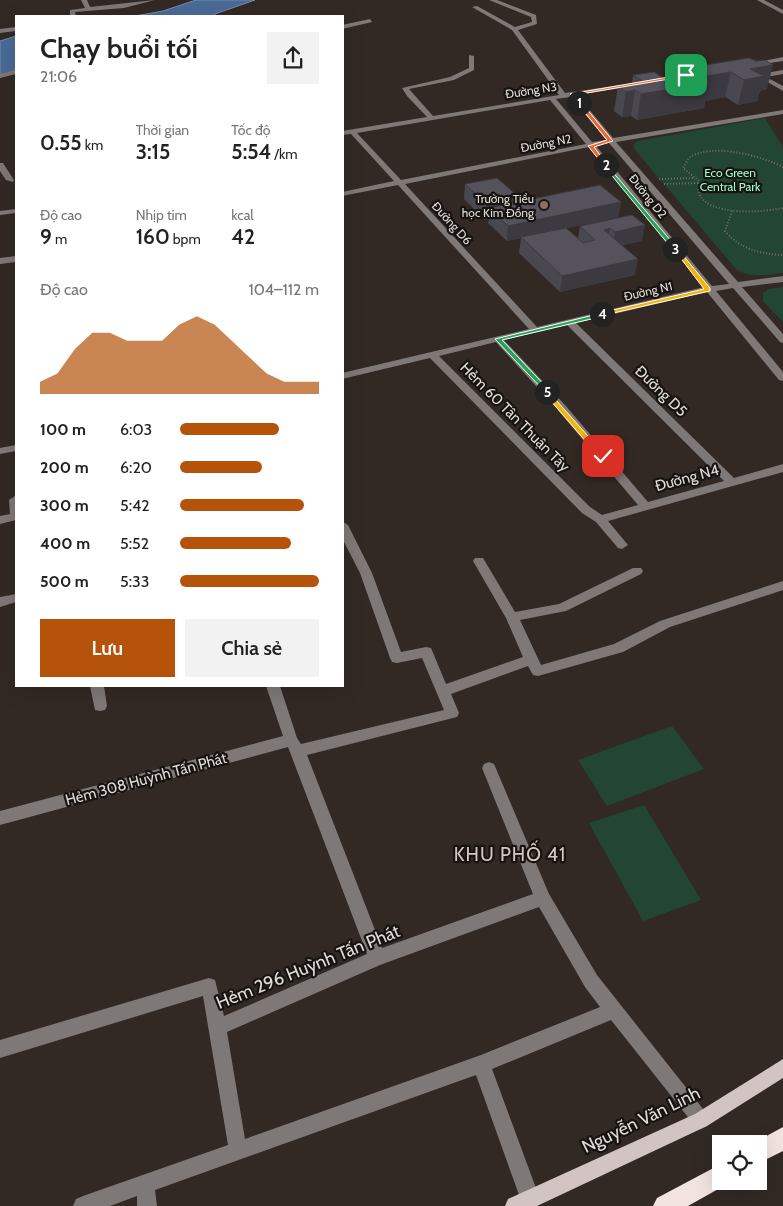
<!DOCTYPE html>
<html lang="vi">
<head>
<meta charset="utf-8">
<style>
  body { margin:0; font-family:Cabin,sans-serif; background:#f2f2f2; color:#222; height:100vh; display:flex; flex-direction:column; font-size:19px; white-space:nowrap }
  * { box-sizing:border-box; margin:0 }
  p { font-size:16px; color:#767676 }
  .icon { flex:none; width:28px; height:28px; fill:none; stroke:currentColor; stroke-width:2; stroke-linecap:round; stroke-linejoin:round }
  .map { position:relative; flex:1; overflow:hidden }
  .side { position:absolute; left:15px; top:15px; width:329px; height:672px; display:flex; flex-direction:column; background:#fff; border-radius:0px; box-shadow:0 5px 20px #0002 }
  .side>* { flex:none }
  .controls { position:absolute; left:712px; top:1135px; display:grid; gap:10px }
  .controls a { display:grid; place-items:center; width:55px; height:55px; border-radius:0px; background:#fff; box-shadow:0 5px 20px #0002; font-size:25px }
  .pin { position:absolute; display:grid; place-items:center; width:42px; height:42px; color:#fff; margin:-21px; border-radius:10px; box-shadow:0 2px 8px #0006 }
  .km { position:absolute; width:25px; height:25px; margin:-12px; border-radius:50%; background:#222; color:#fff; font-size:14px; line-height:25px; text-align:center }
  .round { display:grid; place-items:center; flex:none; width:52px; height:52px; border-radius:0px; background:#f2f2f2 }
  .headline { display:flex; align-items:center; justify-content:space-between; height:85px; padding:0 25px }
  h1 { font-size:28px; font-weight:600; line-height:38px }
  .metrics { display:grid; grid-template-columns:repeat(3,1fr); gap:8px; height:85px; padding:5px 25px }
  .metrics div { display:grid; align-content:center }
  .metrics b { font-size:21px; font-weight:600 }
  .metrics small { font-size:14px; font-weight:400 }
  .metrics p { font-size:14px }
  .chart { height:140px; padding:10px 25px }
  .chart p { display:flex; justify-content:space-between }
  .chart svg { width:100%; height:90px; margin-top:5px; fill:#b45309; opacity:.7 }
  .cta { display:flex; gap:10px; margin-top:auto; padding:10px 25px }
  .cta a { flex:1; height:58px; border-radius:0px; background:#b45309; color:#fff; font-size:20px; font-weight:600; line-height:58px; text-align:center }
  .cta a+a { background:#f2f2f2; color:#222 }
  ul { padding:0 25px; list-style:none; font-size:16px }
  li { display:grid; grid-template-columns:80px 60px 1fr; align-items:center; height:38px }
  li i { height:12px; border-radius:6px; background:#b45309 }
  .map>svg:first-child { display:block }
</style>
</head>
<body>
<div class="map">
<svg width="783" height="1206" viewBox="0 0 783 1206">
  <rect width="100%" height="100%" fill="#322924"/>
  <path fill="#224633" d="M765,118L783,147V273C766,275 752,278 737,270L635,150L633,145L638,141Z
    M783,287V322L763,301V293L769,289Z
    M672,726L704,769L607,806L578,760Z
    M644,805L701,900L643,921L589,823Z"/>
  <path fill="#496996" stroke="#778caa" d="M196,0H255L215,14V16H135L163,11Z
    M16,36V71L0,75V41Z"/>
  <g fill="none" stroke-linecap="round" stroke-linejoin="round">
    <path stroke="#766e69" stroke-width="2" stroke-dasharray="1 2" stroke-linecap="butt" d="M783,167C762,156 710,142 689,158C687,161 685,165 683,168L699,181C699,184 698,190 699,193C707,217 764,212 783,208
      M659,179L695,178
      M664,184L698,183
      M732,211L725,231C740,249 760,254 783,255"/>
    <path fill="#7e7877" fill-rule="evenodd" d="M81,0H87L90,7L155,0L124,8L75,12L76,16H70V10L85,8Z
      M489,0H497L536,15L537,24L518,30L565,93L635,83L636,84L633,86L577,95L613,138L783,110V114L616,142L738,282L783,276V282L742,287L783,334V343L780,342L733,288L716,291L783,372V381L779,380L707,292L576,323L734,478L783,464V472L608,521L628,545L622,549L618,548L596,522L582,513L430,358L342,379V373L529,329L398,185L342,196V192L394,181L351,134L342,135V131L427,117L407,96L402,88L450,77L469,68V55L474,56V70L454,80L409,89L433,116L559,95L512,30L472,7L477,6L515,27L532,22L531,17ZM571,97L606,140L592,142L556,99ZM550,100L586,144L401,180L357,133ZM609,143L729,284L712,286L596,146ZM589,147L704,287L537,327L405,184ZM567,325L724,481L648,502L565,405L504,340ZM496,342L557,409L638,505L602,515L590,507L439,356Z
      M757,0H764L783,10V14Z
      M370,19L372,22L342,29V25Z
      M16,27V31L0,33V29Z
      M783,57V61L751,66L748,64Z
      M16,70V74L0,78V74Z
      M783,70V74L766,77L783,86V91L752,73L755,71L761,74Z
      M0,163H3L14,180L13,182L6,180L0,171Z
      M16,209V213L0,215V211Z
      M16,256V262L0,264V258Z
      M16,445V451L0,454V448Z
      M15,496L16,520L0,524V516L10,514L9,500Z
      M342,521L348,525L372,573L401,652L426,647L431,648L446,684L523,657L506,618L473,561L475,558H483L515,612L559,604L633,568H641L643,571L641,574L566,611L520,620L541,665L614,644L660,621L783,581V590L670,627L623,652L538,676L533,675L528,666L451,694L459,713L457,717L307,755L382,948L533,894L482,768L484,764L489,762L494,764L549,894L597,975L707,1114L710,1120L707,1126L701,1129L695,1126L611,1020L492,1069L540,1199L536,1206H523L476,1075L155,1190L157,1206H137V1196L110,1206H73L76,1199L83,1196L228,1145L203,996L0,1058V1040L209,978L215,980L224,1016L367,954L288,747L0,825V811L283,736L266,686H280L297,738L301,744L444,710L422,658L397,663L392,662L390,658L360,573L342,538ZM539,907L585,987L600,1007L481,1055L245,1139L227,1032L380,965Z
      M16,594V602L0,607V597Z
      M90,686H104L107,706L105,710L100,711L95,710Z"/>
    <path fill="#d1c4c3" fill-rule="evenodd" d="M783,1059V1078L707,1126L537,1206H505L508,1199L695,1114Z"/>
    <path fill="#f2e3e1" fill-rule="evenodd" d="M783,1127V1151L759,1163V1144H752Z
      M721,1164V1181H730L729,1183L688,1206H653L657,1198Z"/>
  </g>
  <path fill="#49474f" d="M749,58L767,89L760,91L757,101L738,105L725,97L705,101L704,108L637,120L631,116L622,117L614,111L618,86L632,84L633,75L665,79L685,75L687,68Z
    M465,184L520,198L519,202H621L618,217L566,228L578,238L580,226L632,215L642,241L622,245L635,275L560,292L519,253L521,238L507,241L488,223L489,219L485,220L464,199Z"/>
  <path fill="#3c3940" d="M773,65L767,89L760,91L757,101L738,105L744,80L750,69Z
    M731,72L725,97L705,101L704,108L637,120L641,94L701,77Z
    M635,90L631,116L622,117L626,92Z
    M520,198L518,213L489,208V219L485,220L486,205Z
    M621,202L618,217L507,241L508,226Z
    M645,225L642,241L612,248L615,232Z
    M610,228L607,244L604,230Z
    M638,259L635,275L560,292L562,276Z"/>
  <path fill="#55525c" stroke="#3c3940" d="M749,58L756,61L765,60L773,65L750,69L764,76L744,80L731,72L701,77L709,83L641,94L635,90L626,92L618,86L644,82L633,75L654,72L665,79L695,73L687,68Z
    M497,178L520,198L486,205L465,184Z
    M600,185L621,202L508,226L489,208Z
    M632,215L645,225L615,232L610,228L604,230L638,259L562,276L521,237L566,228L583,243L595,240L580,226Z"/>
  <path fill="#f0652b" stroke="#fff" d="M686,74L687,76L575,95L581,103L579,104L570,94Z"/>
  <path fill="#f0652b" stroke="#fff" d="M577,103L581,102L613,141L594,147L608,166H604L588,146L607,140Z"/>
  <path fill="#22a559" stroke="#fff" d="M606,164L677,248V250H673L604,166Z"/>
  <path fill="#f5b400" stroke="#fff" d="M673,248H677L710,288V291L600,316V313L704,289Z"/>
  <path fill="#22a559" stroke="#fff" d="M602,313L604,316L502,340L550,391L551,392L547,394L495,339Z"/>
  <path fill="#f5b400" stroke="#fff" d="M547,390L605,455V458H600L545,394L544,392Z"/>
  <circle fill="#8d6e63" stroke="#171311" stroke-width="2" cx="544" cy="205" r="5"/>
  <g text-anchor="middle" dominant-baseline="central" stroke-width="4.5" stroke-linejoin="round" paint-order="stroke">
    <g font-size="12" fill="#e2dcd8" stroke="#171311">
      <text transform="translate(531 90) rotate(-9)">Đường N3</text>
      <text transform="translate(546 143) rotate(-11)">Đường N2</text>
      <text transform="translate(648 196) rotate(51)">Đường D2</text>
      <text transform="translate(452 223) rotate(48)">Đường D6</text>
      <text transform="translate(648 291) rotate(-13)">Đường N1</text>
    </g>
    <g font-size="12" fill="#a1fcca" stroke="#171311">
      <text x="730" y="172">Eco Green<tspan x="730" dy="14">Central Park</tspan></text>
    </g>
    <g font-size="12" fill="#e2dcd8" stroke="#171311" text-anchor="end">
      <text x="534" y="198">Trường Tiểu<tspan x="534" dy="14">học Kim Đồng</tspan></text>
    </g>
    <g font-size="15" fill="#e2dcd8" stroke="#171311">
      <text transform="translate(661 391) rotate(44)">Đường D5</text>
      <text transform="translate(515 417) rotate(45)">Hẻm 60 Tân Thuận Tây</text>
      <text transform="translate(687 478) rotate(-15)">Đường N4</text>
      <text transform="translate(146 779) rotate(-15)">Hẻm 308 Huỳnh Tấn Phát</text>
    </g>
    <g font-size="18" fill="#e2dcd8" stroke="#171311">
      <text transform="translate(308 967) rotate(-22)">Hẻm 296 Huỳnh Tấn Phát</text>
      <text transform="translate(641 1120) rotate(-26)">Nguyễn Văn Linh</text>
    </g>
    <g font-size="19" letter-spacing="1" fill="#d4c8c0" stroke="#171311">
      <text x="510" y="854">KHU PHỐ 41</text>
    </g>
  </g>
</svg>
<div class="controls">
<a><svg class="icon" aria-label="locate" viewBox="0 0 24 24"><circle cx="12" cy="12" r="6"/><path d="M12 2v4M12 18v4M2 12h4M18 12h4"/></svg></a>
</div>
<div class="pin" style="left:686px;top:75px;background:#1e9e55"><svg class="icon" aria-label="arrive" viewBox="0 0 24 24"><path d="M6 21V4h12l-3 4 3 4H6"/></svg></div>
<div class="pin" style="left:603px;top:456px;background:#d93025"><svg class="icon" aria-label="check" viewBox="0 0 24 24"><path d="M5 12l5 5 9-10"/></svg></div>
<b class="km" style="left:579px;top:103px">1</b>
<b class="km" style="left:606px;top:165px">2</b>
<b class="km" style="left:675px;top:249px">3</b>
<b class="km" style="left:602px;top:314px">4</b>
<b class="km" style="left:547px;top:392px">5</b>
<section class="side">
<div class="headline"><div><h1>Chạy buổi tối</h1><p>21:06</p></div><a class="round"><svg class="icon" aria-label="share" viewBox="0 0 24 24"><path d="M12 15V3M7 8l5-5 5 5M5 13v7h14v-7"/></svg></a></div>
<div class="metrics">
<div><b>0.55<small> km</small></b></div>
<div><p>Thời gian</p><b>3:15</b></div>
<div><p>Tốc độ</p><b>5:54<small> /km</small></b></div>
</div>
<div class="metrics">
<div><p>Độ cao</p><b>9<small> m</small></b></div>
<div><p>Nhịp tim</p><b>160<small> bpm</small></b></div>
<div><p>kcal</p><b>42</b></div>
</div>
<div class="chart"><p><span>Độ cao</span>104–112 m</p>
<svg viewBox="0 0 160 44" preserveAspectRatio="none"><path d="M0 44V38L10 34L20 22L30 14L40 14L50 18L60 18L70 18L80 10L90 6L100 10L110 18L120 26L130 34L140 38L150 38L160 38V44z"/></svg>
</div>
<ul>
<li><b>100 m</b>6:03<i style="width:71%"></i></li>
<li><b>200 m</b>6:20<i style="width:59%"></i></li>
<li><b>300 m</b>5:42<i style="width:89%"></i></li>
<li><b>400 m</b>5:52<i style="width:80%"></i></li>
<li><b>500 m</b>5:33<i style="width:100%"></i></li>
</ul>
<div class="cta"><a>Lưu</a><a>Chia sẻ</a></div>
</section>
</div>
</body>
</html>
